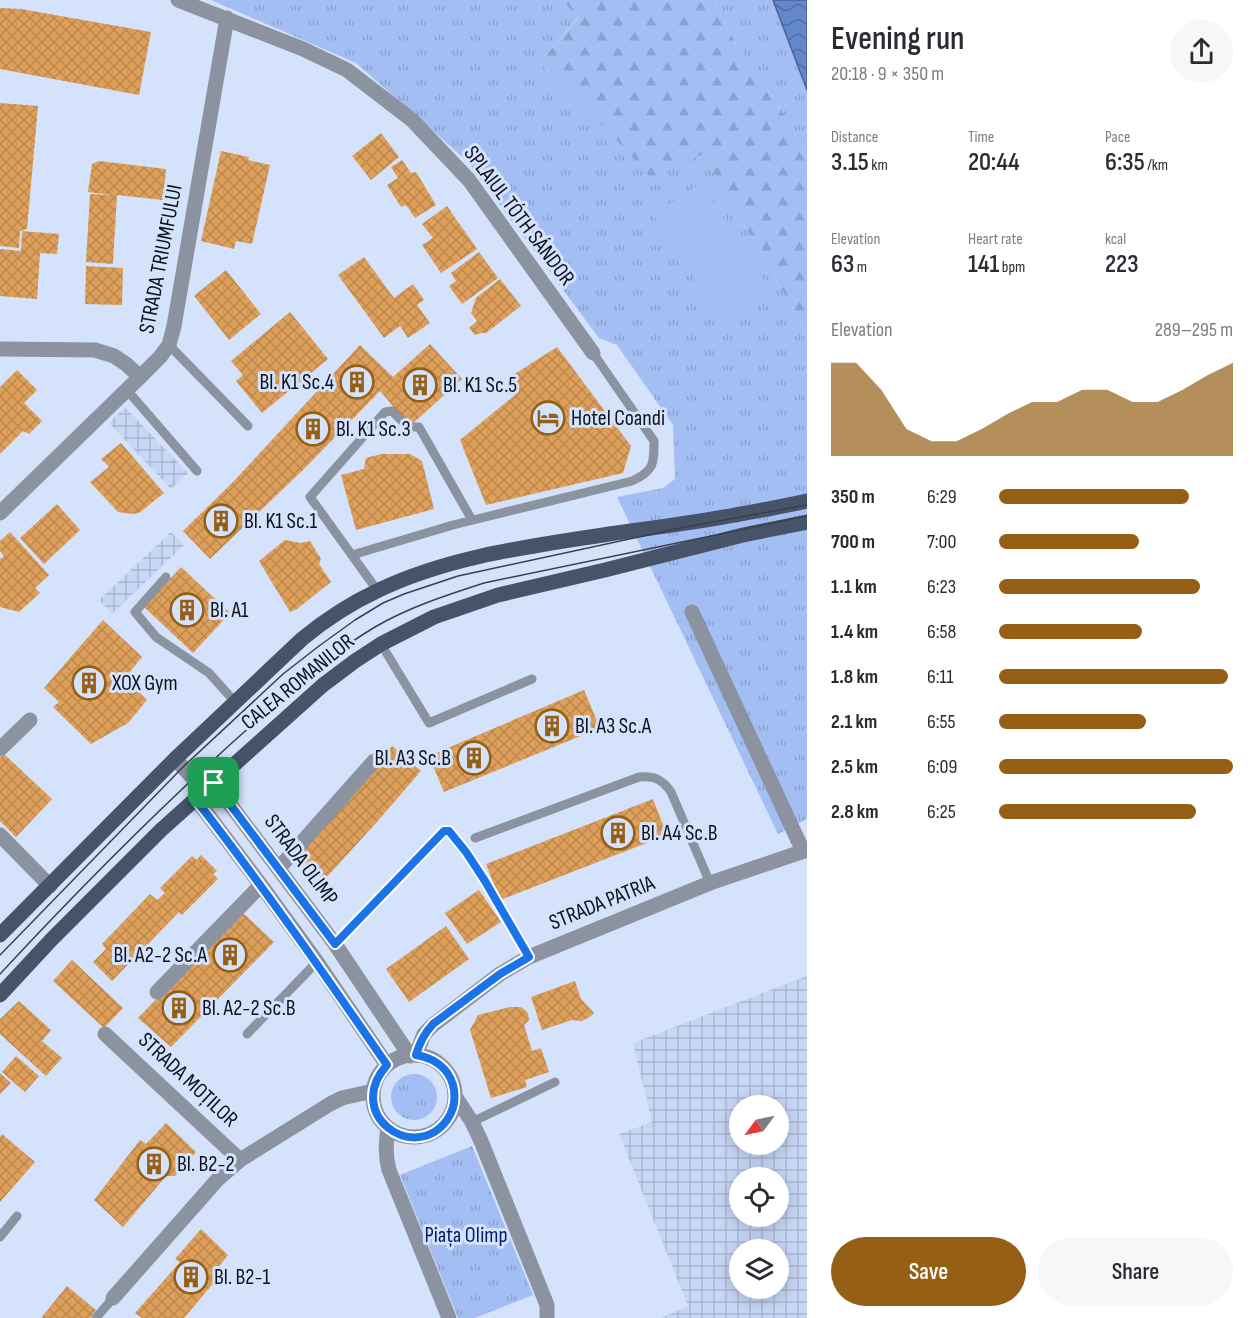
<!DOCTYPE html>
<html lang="en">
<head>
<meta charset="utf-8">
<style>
  body { margin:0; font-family:"Sofia Sans Condensed",sans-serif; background:#f7f7f7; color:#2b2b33; height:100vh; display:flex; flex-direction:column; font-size:22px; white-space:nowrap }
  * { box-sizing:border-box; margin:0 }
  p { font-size:20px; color:#7c7c81 }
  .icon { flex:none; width:33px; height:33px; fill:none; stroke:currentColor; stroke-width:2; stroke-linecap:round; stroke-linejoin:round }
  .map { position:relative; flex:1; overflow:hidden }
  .sheet { display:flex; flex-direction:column; background:#fff; width:450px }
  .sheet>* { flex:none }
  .needle { width:39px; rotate:237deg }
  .buttons { position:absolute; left:729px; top:1095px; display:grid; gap:12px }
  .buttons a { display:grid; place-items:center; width:60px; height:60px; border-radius:50%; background:#fff; box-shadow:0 3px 15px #0003; font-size:30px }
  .pin { position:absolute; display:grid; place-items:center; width:51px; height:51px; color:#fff; margin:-26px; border-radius:12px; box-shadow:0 3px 9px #0006 }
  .round { display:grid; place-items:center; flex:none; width:63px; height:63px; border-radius:32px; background:#f7f7f7 }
  .headline { display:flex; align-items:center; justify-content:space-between; height:102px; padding:0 24px }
  h1 { font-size:33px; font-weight:600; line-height:45px }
  .metrics { display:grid; grid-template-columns:repeat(3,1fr); gap:9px; height:102px; padding:6px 24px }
  .metrics div { display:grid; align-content:center }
  .metrics b { font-size:26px; font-weight:600 }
  .metrics small { font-size:16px; font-weight:400 }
  .metrics p { font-size:16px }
  .chart { height:168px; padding:12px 24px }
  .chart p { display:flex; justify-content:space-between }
  .chart svg { width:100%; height:108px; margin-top:6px; fill:#955f16; opacity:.7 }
  .primary-button { display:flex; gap:12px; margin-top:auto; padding:12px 24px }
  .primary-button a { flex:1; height:69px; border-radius:36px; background:#955f16; color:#fff; font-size:24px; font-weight:600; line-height:69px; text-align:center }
  .primary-button a+a { background:#f7f7f7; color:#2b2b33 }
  ul { padding:0 24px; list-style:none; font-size:20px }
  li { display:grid; grid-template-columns:96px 72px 1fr; align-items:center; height:45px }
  li i { height:15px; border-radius:8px; background:#955f16 }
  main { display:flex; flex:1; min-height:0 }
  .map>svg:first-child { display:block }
</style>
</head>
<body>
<main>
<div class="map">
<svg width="807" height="1318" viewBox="0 0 807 1318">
  <defs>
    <pattern id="industrial-grid" width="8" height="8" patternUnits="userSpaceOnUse" patternTransform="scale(1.5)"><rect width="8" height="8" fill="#c6d6f4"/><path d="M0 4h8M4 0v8" fill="none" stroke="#a9b7d1"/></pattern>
    <pattern id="grass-tufts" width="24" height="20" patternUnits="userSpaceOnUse" patternTransform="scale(1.5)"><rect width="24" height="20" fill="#a3bef3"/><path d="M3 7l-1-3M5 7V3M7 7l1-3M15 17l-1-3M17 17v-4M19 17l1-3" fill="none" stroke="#8ba2d0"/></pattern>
    <pattern id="forest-firs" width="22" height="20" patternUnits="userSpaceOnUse" patternTransform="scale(1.5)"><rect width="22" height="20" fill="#a3bef3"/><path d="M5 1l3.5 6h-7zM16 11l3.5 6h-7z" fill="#8ba2d0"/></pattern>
    <pattern id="water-waves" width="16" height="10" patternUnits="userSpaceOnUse" patternTransform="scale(1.5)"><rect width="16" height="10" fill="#6486cc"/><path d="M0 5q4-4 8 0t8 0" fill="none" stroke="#516ca5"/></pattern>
    <pattern id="building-cross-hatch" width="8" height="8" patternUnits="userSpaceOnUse" patternTransform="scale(1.5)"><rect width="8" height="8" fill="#dd9f5a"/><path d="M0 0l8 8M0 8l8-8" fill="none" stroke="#bc884e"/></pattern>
  </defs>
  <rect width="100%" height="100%" fill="#d5e2fb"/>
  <path fill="url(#industrial-grid)" fill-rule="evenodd" d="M125,407L188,473L171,489L109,423Z
    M171,532L184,545L112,614L99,600Z
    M807,976V1318H661L688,1306L619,1134L652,1122L633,1043ZM740,1106H778V1144H740ZM740,1178H778V1216H740ZM740,1250H778V1288H740Z"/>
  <path fill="url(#grass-tufts)" d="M211,0H561L579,16L539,63L594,115L703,154L807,333V819L778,834L617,497L663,488L675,479L673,425L617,345L599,338L467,161L356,63Z
    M714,0H773L807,90V156L788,120L736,44Z
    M391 1097a23 23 0 1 1 46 0a23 23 0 1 1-46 0Z
    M472,1146L533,1295L475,1318H458L400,1175Z"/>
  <path fill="url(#forest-firs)" d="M561,0H714L736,44L788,120L807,156V333L703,154L652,179L594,115L539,63L579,17Z"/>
  <path fill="#a3bef3" d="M701,183L770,289L722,321L653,215Z"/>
  <path fill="url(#water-waves)" stroke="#4a6397" stroke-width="1.5" d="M773,0H807V90Z"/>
  <path fill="url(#building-cross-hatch)" d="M0,8L21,9L151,32L139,95L0,69Z
    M0,103L38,106L27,229L20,231L19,248L0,246Z
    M381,133L399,157L371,180L352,156Z
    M221,151L249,157L248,160L270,165L252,244L236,241L234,249L201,241Z
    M402,160L411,173L416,172L436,205L415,218L406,205L401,207L387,185L398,178L391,167Z
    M99,161L166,169L163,200L117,195L113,264L86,262L90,194L112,195L88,192L92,164Z
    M447,206L477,249L441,273L422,245L433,238L422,224Z
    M22,231L59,234L57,254L40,253L37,299L0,296V249L21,251Z
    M479,252L498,278L462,304L449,286L456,281L451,273Z
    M364,257L394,298L413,284L424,300L417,305L430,323L408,338L400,326L384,338L338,275Z
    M86,266L123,268L122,305L85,304Z
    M226,270L261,314L229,340L194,296Z
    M500,279L521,306L486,333H481L475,335L469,328L477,321L471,313L476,298Z
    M290,312L328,359L262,413L236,381L243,375L231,361Z
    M430,344L462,379L410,426L380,391L304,469L210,559L183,531L232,483L360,345L393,377Z
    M557,347L631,446L623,473L486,505L460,440L515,395L513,375Z
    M17,370L37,390L24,403L42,421L29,434L23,431L0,454V387Z
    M121,443L164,493L139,513L133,514L118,512L90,482L109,467L101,459Z
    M381,454H410L422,461L434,509L356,530L341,475L364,469L366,458Z
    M57,504L80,530L44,564L20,538Z
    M10,532L49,575L35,588L40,593L19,612L0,607V559L4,556L0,551V541Z
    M285,540L301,543L310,541L321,559L319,564L331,582L297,609L290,612L259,561Z
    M181,567L230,613L193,653L144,607Z
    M103,620L142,657L125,678L147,700L128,723L91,744L53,707L59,702L44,688Z
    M584,690L600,728L444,792L429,756Z
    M392,746L421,771L376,823L324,880L297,856Z
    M4,754L52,799L16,837L0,821V758Z
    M653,799L667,835L500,900L486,864Z
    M201,855L217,871L213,874L218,879L182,915L179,912L112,981L93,962L106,949L102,944L150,894L157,900L165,893L160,888L192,856L197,860Z
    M479,890L501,922L467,944L445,913Z
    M241,911L274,942L171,1047L138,1018Z
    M446,926L469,959L409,1002L386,969Z
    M72,960L123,1008L104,1028L53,981Z
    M575,981L581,999L594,1013L590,1017L582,1021L572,1020L542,1030L531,997Z
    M19,1001L51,1030L42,1041L62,1058L46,1076L0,1034V1019Z
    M510,1007H521L528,1013L529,1020L524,1025L532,1051L541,1048L549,1072L525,1080L527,1087L491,1098L470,1030L478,1015Z
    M16,1056L39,1076L25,1092L2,1072Z
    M0,1073L11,1083L0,1094Z
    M166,1123L196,1152L175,1176H166L123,1227L94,1200L140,1140L146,1144Z
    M2,1134L35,1162L0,1202V1137Z
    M201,1229L228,1255L214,1273L216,1280L184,1318H142L135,1313L180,1262L175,1259Z
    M67,1286L96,1310L90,1318H41Z"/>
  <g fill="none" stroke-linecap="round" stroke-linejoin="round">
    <path stroke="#8c93a0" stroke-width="9" d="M169,345L248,426
      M127,390L197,471
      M352,555L453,525L632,481C654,471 654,464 654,441L593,353
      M166,577L135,612L156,637L209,673L235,702
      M377,590L310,497L385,412L392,411L408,427H419L472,520
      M381,644L429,723L532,679
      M475,838L639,777C655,776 662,779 671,792L710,883
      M335,944L444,831H449L466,852L485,881L529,957
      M247,1034L317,962
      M472,1122L555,1082
      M0,1237L17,1216
      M96,1318L113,1298"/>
    <path stroke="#8c93a0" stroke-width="15" d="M178,0L303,49L347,70L412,120L469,180L593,353
      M0,349L95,350L114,356L126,364L140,377
      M0,513L140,377L160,357L169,345L174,326L227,18
      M692,612L803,851
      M0,749L30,720
      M175,759L196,781L214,783L335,944L410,1056
      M196,788V799L261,885L317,962L387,1065
      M0,835L50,886
      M279,868L374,761
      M157,992L261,885
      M105,1034L240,1160
      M416,1055L424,1034L433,1025L500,974L529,957L710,883L807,850
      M373 1096a41 41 0 1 1 82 0a41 41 0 1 1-82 0Z
      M455,1096L472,1122L481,1141L547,1305V1318
      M388,1128C386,1143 385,1155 389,1170L449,1318
      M113,1298L218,1179L240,1160L330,1104L342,1098L373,1091"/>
    <path stroke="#475369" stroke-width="15" d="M0,935L175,759L302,639C325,620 351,603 379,590C450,556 532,546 609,534C651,528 693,523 735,515C759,511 783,506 807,501
      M0,995L52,939L161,830L323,685L355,661L381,644L434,617L498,595L605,570L743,535L807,522"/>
    <path stroke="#39404d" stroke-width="1.5" d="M0,955L183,767L283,674L319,646L355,620L383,603L404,594L458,576L685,527L807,505
      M0,974C78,890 158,809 243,733C285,696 326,656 375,627C409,607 447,595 484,583L807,516"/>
  </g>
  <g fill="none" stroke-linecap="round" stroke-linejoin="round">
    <g stroke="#fff" stroke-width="12">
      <path id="route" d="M214,783L335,944L444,831H449L466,852L485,881L529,957L500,974L433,1024C424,1034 420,1042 416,1055C433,1058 448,1067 453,1085C456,1097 454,1110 447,1120C414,1165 343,1114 387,1065C325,975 263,886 196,800Z"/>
    </g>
    <use href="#route" stroke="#1a73e8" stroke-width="8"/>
  </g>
  <defs>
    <g id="building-ring" transform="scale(1.725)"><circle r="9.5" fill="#d5e2fb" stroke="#955f16" stroke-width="1.5"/><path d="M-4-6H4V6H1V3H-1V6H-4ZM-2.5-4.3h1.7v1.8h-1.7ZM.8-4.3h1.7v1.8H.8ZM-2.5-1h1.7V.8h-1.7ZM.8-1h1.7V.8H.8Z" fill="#955f16"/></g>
    <g id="hotel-ring" transform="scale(1.725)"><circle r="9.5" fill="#d5e2fb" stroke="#955f16" stroke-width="1.5"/><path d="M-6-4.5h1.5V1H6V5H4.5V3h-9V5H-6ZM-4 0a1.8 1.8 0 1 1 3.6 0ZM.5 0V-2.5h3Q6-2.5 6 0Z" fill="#955f16"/></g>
  </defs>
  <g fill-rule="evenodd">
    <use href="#building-ring" x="357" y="382"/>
    <use href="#building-ring" x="420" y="385"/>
    <use href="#hotel-ring" x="548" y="418"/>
    <use href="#building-ring" x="313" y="429"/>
    <use href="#building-ring" x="221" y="521"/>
    <use href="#building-ring" x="187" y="610"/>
    <use href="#building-ring" x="89" y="683"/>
    <use href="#building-ring" x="552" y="726"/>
    <use href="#building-ring" x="474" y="758"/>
    <use href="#building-ring" x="618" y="833"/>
    <use href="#building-ring" x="230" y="955"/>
    <use href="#building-ring" x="179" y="1008"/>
    <use href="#building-ring" x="154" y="1164"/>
    <use href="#building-ring" x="191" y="1277"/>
  </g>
  <g text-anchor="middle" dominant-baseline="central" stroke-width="6" stroke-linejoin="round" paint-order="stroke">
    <g font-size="22" fill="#0d121c" stroke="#d5e2fb">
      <text transform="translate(519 216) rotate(53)">SPLAIUL TÓTH SÁNDOR</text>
      <text transform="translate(161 259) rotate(-79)">STRADA TRIUMFULUI</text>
      <text transform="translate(298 682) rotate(-39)">CALEA ROMANILOR</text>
      <text transform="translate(301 860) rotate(53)">STRADA OLIMP</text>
      <text transform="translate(602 903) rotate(-22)">STRADA PATRIA</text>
      <text transform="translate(188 1080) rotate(43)">STRADA MOȚILOR</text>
    </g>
    <g font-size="22" fill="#0d121c" stroke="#d5e2fb" text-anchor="start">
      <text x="334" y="382" text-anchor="end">Bl. K1 Sc.4</text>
      <text x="443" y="385">Bl. K1 Sc.5</text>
      <text x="571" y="418">Hotel Coandi</text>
      <text x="336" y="429">Bl. K1 Sc.3</text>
      <text x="244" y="521">Bl. K1 Sc.1</text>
      <text x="210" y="610">Bl. A1</text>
      <text x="112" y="683">XOX Gym</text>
      <text x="575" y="726">Bl. A3 Sc.A</text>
      <text x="451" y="758" text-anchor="end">Bl. A3 Sc.B</text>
      <text x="641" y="833">Bl. A4 Sc.B</text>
      <text x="207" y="955" text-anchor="end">Bl. A2-2 Sc.A</text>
      <text x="202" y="1008">Bl. A2-2 Sc.B</text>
      <text x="177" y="1164">Bl. B2-2</text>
      <text x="214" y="1277">Bl. B2-1</text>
    </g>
    <g font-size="22" fill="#021c6e" stroke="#d5e2fb">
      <text x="466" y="1235">Piața Olimp</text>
    </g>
  </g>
</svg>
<div class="buttons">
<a><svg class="needle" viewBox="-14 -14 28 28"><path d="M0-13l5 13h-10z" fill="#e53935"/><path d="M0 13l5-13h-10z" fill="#7c7c81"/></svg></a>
<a><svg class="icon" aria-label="locate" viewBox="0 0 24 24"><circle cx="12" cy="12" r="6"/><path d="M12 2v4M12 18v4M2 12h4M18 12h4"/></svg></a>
<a><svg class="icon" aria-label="layers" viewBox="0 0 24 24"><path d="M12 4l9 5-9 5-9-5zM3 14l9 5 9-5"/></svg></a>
</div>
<div class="pin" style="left:214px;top:783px;background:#1e9e55"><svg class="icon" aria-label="arrive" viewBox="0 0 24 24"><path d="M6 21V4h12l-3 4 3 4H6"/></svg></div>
</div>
<section class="sheet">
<div class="headline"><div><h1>Evening run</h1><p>20:18 · 9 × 350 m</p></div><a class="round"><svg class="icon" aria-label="share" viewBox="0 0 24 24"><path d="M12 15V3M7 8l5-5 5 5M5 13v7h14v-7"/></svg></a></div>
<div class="metrics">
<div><p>Distance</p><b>3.15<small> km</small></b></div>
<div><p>Time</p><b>20:44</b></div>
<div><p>Pace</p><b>6:35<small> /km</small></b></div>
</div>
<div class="metrics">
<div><p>Elevation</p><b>63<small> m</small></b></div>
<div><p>Heart rate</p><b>141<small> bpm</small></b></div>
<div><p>kcal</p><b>223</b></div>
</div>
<div class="chart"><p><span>Elevation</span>289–295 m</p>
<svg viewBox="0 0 160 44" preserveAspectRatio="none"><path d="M0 44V6L10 6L20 17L30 33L40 38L50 38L60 33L70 27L80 22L90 22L100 17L110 17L120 22L130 22L140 17L150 11L160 6V44z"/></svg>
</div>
<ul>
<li><b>350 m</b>6:29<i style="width:81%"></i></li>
<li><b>700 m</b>7:00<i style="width:60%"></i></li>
<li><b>1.1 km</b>6:23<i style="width:86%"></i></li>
<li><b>1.4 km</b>6:58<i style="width:61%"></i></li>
<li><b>1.8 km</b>6:11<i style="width:98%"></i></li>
<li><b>2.1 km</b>6:55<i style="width:63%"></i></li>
<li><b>2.5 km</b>6:09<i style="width:100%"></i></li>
<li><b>2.8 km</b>6:25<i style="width:84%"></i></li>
</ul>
<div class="primary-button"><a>Save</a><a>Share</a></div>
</section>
</main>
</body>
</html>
